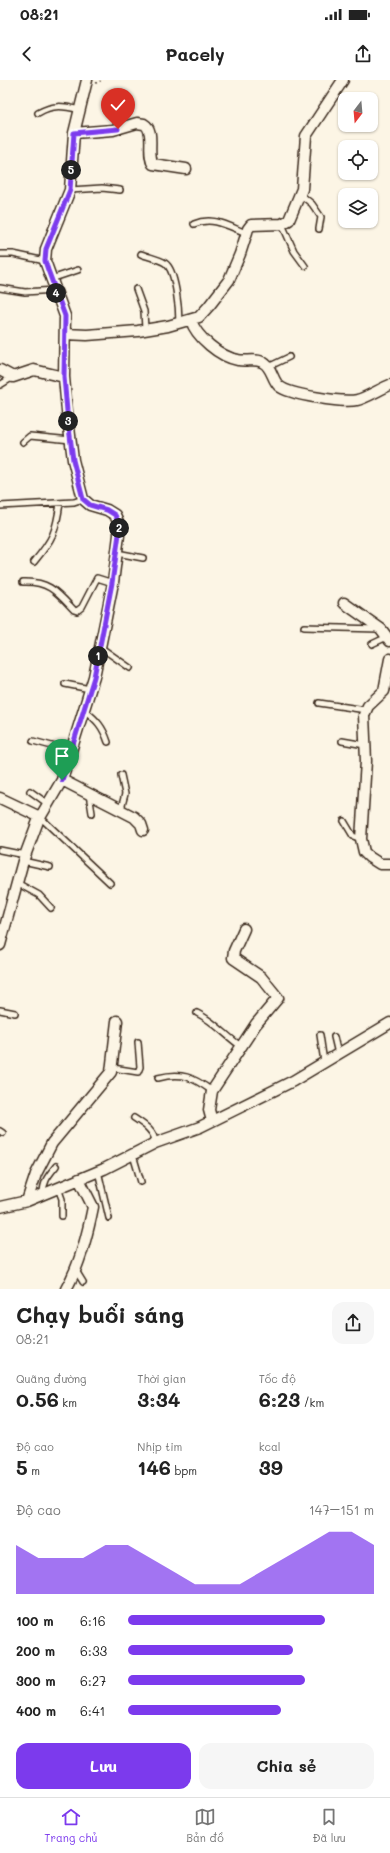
<!DOCTYPE html>
<html lang="vi">
<head>
<meta charset="utf-8">
<style>
  body { margin:0; font-family:Mali,sans-serif; background:#f6f6f6; color:#222; height:100vh; display:flex; flex-direction:column; font-size:15px; white-space:nowrap }
  * { box-sizing:border-box; margin:0 }
  p { font-size:13px; color:#767676 }
  .icon { flex:none; width:22px; height:22px; fill:none; stroke:currentColor; stroke-width:2; stroke-linecap:round; stroke-linejoin:round }
  .map { position:relative; height:1209px; overflow:hidden }
  .sheet { display:flex; flex-direction:column; background:#fff; flex:1 }
  .sheet>* { flex:none }
  .needle { width:26px; rotate:196deg }
  .fabs { position:absolute; left:338px; top:12px; display:grid; gap:8px }
  .fabs a { display:grid; place-items:center; width:40px; height:40px; border-radius:8px; background:#fff; box-shadow:0 1px 3px #0004; font-size:20px }
  .pin { position:absolute; display:grid; place-items:center; width:34px; height:34px; color:#fff; margin:-41px -17px; border-radius:50% 50% 50% 0; rotate:-45deg; box-shadow:0 0 4px #0007 }
  .pin .icon { rotate:45deg }
  .km { position:absolute; width:20px; height:20px; margin:-10px; border-radius:50%; background:#222; color:#fff; font-size:11px; line-height:20px; text-align:center }
  .round { display:grid; place-items:center; flex:none; width:42px; height:42px; border-radius:12px; background:#f6f6f6 }
  .overview { display:flex; align-items:center; justify-content:space-between; height:68px; padding:0 16px }
  h1 { font-size:22px; font-weight:700; line-height:30px }
  .figures { display:grid; grid-template-columns:repeat(3,1fr); gap:6px; height:68px; padding:4px 16px }
  .figures div { display:grid; align-content:center }
  .figures b { font-size:20px; font-weight:700 }
  .figures small { font-size:11px; font-weight:400 }
  .figures p { font-size:11px }
  .chart { height:112px; padding:8px 16px }
  .chart p { display:flex; justify-content:space-between }
  .chart svg { width:100%; height:72px; margin-top:4px; fill:#7c3aed; opacity:.7 }
  .action { display:flex; gap:8px; margin-top:auto; padding:8px 16px }
  .action a { flex:1; height:46px; border-radius:12px; background:#7c3aed; color:#fff; font-size:16px; font-weight:700; line-height:46px; text-align:center }
  .action a+a { background:#f6f6f6; color:#222 }
  ul { padding:0 16px; list-style:none; font-size:13px }
  li { display:grid; grid-template-columns:64px 48px 1fr; align-items:center; height:30px }
  li i { height:10px; border-radius:5px; background:#7c3aed }
  .status { display:flex; justify-content:space-between; align-items:center; height:28px; padding:0 20px; background:#fff; direction:ltr }
  .status svg { height:11px; fill:currentColor }
  header { display:flex; justify-content:space-between; align-items:center; height:52px; padding:0 16px; background:#fff; font-size:18px; font-weight:700 }
  .dock { display:flex; justify-content:space-around; align-items:center; height:56px; border-top:1px solid #e0e0e0; background:#fff; font-size:11px; color:#767676 }
  .dock a { display:grid; justify-items:center; gap:2px }
  .dock .on { color:#7c3aed }
  .map>svg:first-child { display:block }
</style>
</head>
<body>
<div class="status"><b>08:21</b><svg viewBox="0 0 49 12"><path d="M0 12V9h3v3zM5 12V6h3v6zM10 12V3h3v9zM15 12V0h3v12zM26 1h20v11H26zM47 4h2v5h-2z"/></svg></div>
<header><svg class="icon" aria-label="back" viewBox="0 0 24 24"><path d="M15 5l-7 7 7 7"/></svg>Pacely<svg class="icon" aria-label="share" viewBox="0 0 24 24"><path d="M12 15V3M7 8l5-5 5 5M5 13v7h14v-7"/></svg></header>
<div class="map">
<svg width="390" height="1209" viewBox="0 0 390 1209">
  <rect width="100%" height="100%" fill="#fcf5e5"/>
  <filter id="ink" filterUnits="userSpaceOnUse"><feTurbulence type="fractalNoise" baseFrequency=".025" numOctaves="2"/><feDisplacementMap in="SourceGraphic" scale="8" xChannelSelector="R" yChannelSelector="G"/><feConvolveMatrix kernelMatrix="1 2 1 2 8 2 1 2 1" color-interpolation-filters="sRGB"/></filter>
  <g filter="url(#ink)">
    <g fill="none" stroke-linecap="round" stroke-linejoin="round">
      <g stroke="#3b2a1e" stroke-width="8">
        <path id="service" d="M38,33C54,24 63,26 80,30
          M70,110L102,108L120,110
          M300,114L312,124L321,137L319,149
          M194,144C213,136 228,146 246,153
          M282,144L294,171L305,186
          M0,174H13L45,181
          M141,174C148,177 159,179 165,183C176,190 179,230 179,243
          M51,199L78,190
          M0,208L25,212L55,210
          M136,209L144,231L145,249
          M268,287L289,277
          M0,305L13,297
          M23,362L30,356L71,360
          M0,426L74,422L83,419
          M117,473L143,478
          M34,482C53,459 56,452 60,423
          M23,502C49,501 57,512 74,530L77,531L82,527L97,498L113,503
          M304,547L378,549
          M372,564L387,557
          M100,567L130,588
          M65,604L90,609
          M319,623L366,630
          M84,630C97,640 103,647 108,662
          M33,661L71,671
          M342,661L365,665
          M30,711L48,724
          M89,714L92,733
          M121,729L125,714L121,695
          M40,737L110,803
          M344,741L353,756L361,759
          M0,770L25,775
          M23,781L50,787
          M17,803L39,815L51,828
          M0,930L15,933
          M197,933C215,942 226,956 242,967
          M320,955L324,982
          M334,957L338,974
          M113,988L138,992L140,987L138,962
          M158,998C182,992 193,997 212,1011
          M134,1038C143,1044 155,1051 155,1063
          M0,1051L3,1053
          M133,1075L141,1102
          M98,1091L109,1138
          M58,1108L62,1119V1136
          M43,1114C43,1101 49,1095 56,1086
          M75,1189L83,1202"/>
      </g>
      <g stroke="#3b2a1e" stroke-width="13">
        <path id="minor" d="M74,53L113,50L137,43L144,44C156,51 146,73 153,84L186,89
          M191,240C196,257 220,277 238,280C246,282 255,278 262,282C272,286 272,300 279,306C289,315 344,323 357,320C364,319 382,308 390,305
          M65,254L87,255L138,251L168,246L199,237L209,226L229,200L240,174L248,149L251,145L282,144L289,140L302,109L306,56L343,0
          M0,290L13,297L34,290L64,297
          M344,523L381,549L390,561
          M390,579L384,611L368,626L364,635L366,681L361,759L364,772L369,777L380,784H390
          M62,700L134,737L141,744L143,750
          M0,718L40,737
          M0,865L23,781L38,741L62,700L94,597L113,503L119,455V444L115,435L107,430L90,425L83,419L73,380L67,331L64,297L65,236L45,181L46,169L70,110L74,53L87,0
          M212,1041L209,1030L212,1011L256,944L278,918L261,897L233,878L234,871L244,849
          M27,1121L36,1094L52,1063L111,992L117,941
          M0,1127L27,1121L104,1089L155,1063L200,1047L293,1001L390,943
          M66,1209C79,1187 88,1152 93,1127L79,1099"/>
      </g>
      <path stroke="#3b2a1e" stroke-width="1.5" stroke-dasharray="1 3" stroke-linecap="butt" d="M96,3L103,0"/>
      <use href="#service" stroke="#fcf5e5" stroke-width="5"/>
      <use href="#minor" stroke="#fcf5e5" stroke-width="10"/>
    </g>
  </g>
  <g fill="none" stroke-linecap="round" stroke-linejoin="round" filter="url(#ink)">
    <g stroke="#fff" stroke-width="8">
      <path id="route" d="M62,700L94,597L112,503L119,454V444L115,435L107,430L90,425L83,419L73,380L67,331L64,297L65,236L48,190L45,181L46,169L70,110L74,53L118,49"/>
    </g>
    <use href="#route" stroke="#7c3aed" stroke-width="5"/>
  </g>
</svg>
<div class="fabs">
<a><svg class="needle" viewBox="-14 -14 28 28"><path d="M0-13l5 13h-10z" fill="#e53935"/><path d="M0 13l5-13h-10z" fill="#767676"/></svg></a>
<a><svg class="icon" aria-label="locate" viewBox="0 0 24 24"><circle cx="12" cy="12" r="6"/><path d="M12 2v4M12 18v4M2 12h4M18 12h4"/></svg></a>
<a><svg class="icon" aria-label="layers" viewBox="0 0 24 24"><path d="M12 4l9 5-9 5-9-5zM3 14l9 5 9-5"/></svg></a>
</div>
<div class="pin" style="left:62px;top:700px;background:#1e9e55"><svg class="icon" aria-label="arrive" viewBox="0 0 24 24"><path d="M6 21V4h12l-3 4 3 4H6"/></svg></div>
<div class="pin" style="left:118px;top:49px;background:#d93025"><svg class="icon" aria-label="check" viewBox="0 0 24 24"><path d="M5 12l5 5 9-10"/></svg></div>
<b class="km" style="left:98px;top:576px">1</b>
<b class="km" style="left:119px;top:448px">2</b>
<b class="km" style="left:68px;top:341px">3</b>
<b class="km" style="left:56px;top:213px">4</b>
<b class="km" style="left:71px;top:90px">5</b>
</div>
<section class="sheet">
<div class="overview"><div><h1>Chạy buổi sáng</h1><p>08:21</p></div><a class="round"><svg class="icon" aria-label="share" viewBox="0 0 24 24"><path d="M12 15V3M7 8l5-5 5 5M5 13v7h14v-7"/></svg></a></div>
<div class="figures">
<div><p>Quãng đường</p><b>0.56<small> km</small></b></div>
<div><p>Thời gian</p><b>3:34</b></div>
<div><p>Tốc độ</p><b>6:23<small> /km</small></b></div>
</div>
<div class="figures">
<div><p>Độ cao</p><b>5<small> m</small></b></div>
<div><p>Nhịp tim</p><b>146<small> bpm</small></b></div>
<div><p>kcal</p><b>39</b></div>
</div>
<div class="chart"><p><span>Độ cao</span>147–151 m</p>
<svg viewBox="0 0 160 44" preserveAspectRatio="none"><path d="M0 44V14L10 22L20 22L30 22L40 14L50 14L60 22L70 30L80 38L90 38L100 38L110 30L120 22L130 14L140 6L150 6L160 14V44z"/></svg>
</div>
<ul>
<li><b>100 m</b>6:16<i style="width:80%"></i></li>
<li><b>200 m</b>6:33<i style="width:67%"></i></li>
<li><b>300 m</b>6:27<i style="width:72%"></i></li>
<li><b>400 m</b>6:41<i style="width:62%"></i></li>
</ul>
<div class="action"><a>Lưu</a><a>Chia sẻ</a></div>
</section>
<nav class="dock">
<a class="on"><svg class="icon" aria-label="home" viewBox="0 0 24 24"><path d="M3 11l9-7 9 7M6 9v11h12V9"/></svg>Trang chủ</a>
<a><svg class="icon" aria-label="map" viewBox="0 0 24 24"><path d="M3 6l6-2 6 2 6-2v14l-6 2-6-2-6 2zM9 4v14M15 6v14"/></svg>Bản đồ</a>
<a><svg class="icon" aria-label="saved" viewBox="0 0 24 24"><path d="M7 4h10v16l-5-4-5 4z"/></svg>Đã lưu</a>
</nav>
</body>
</html>
